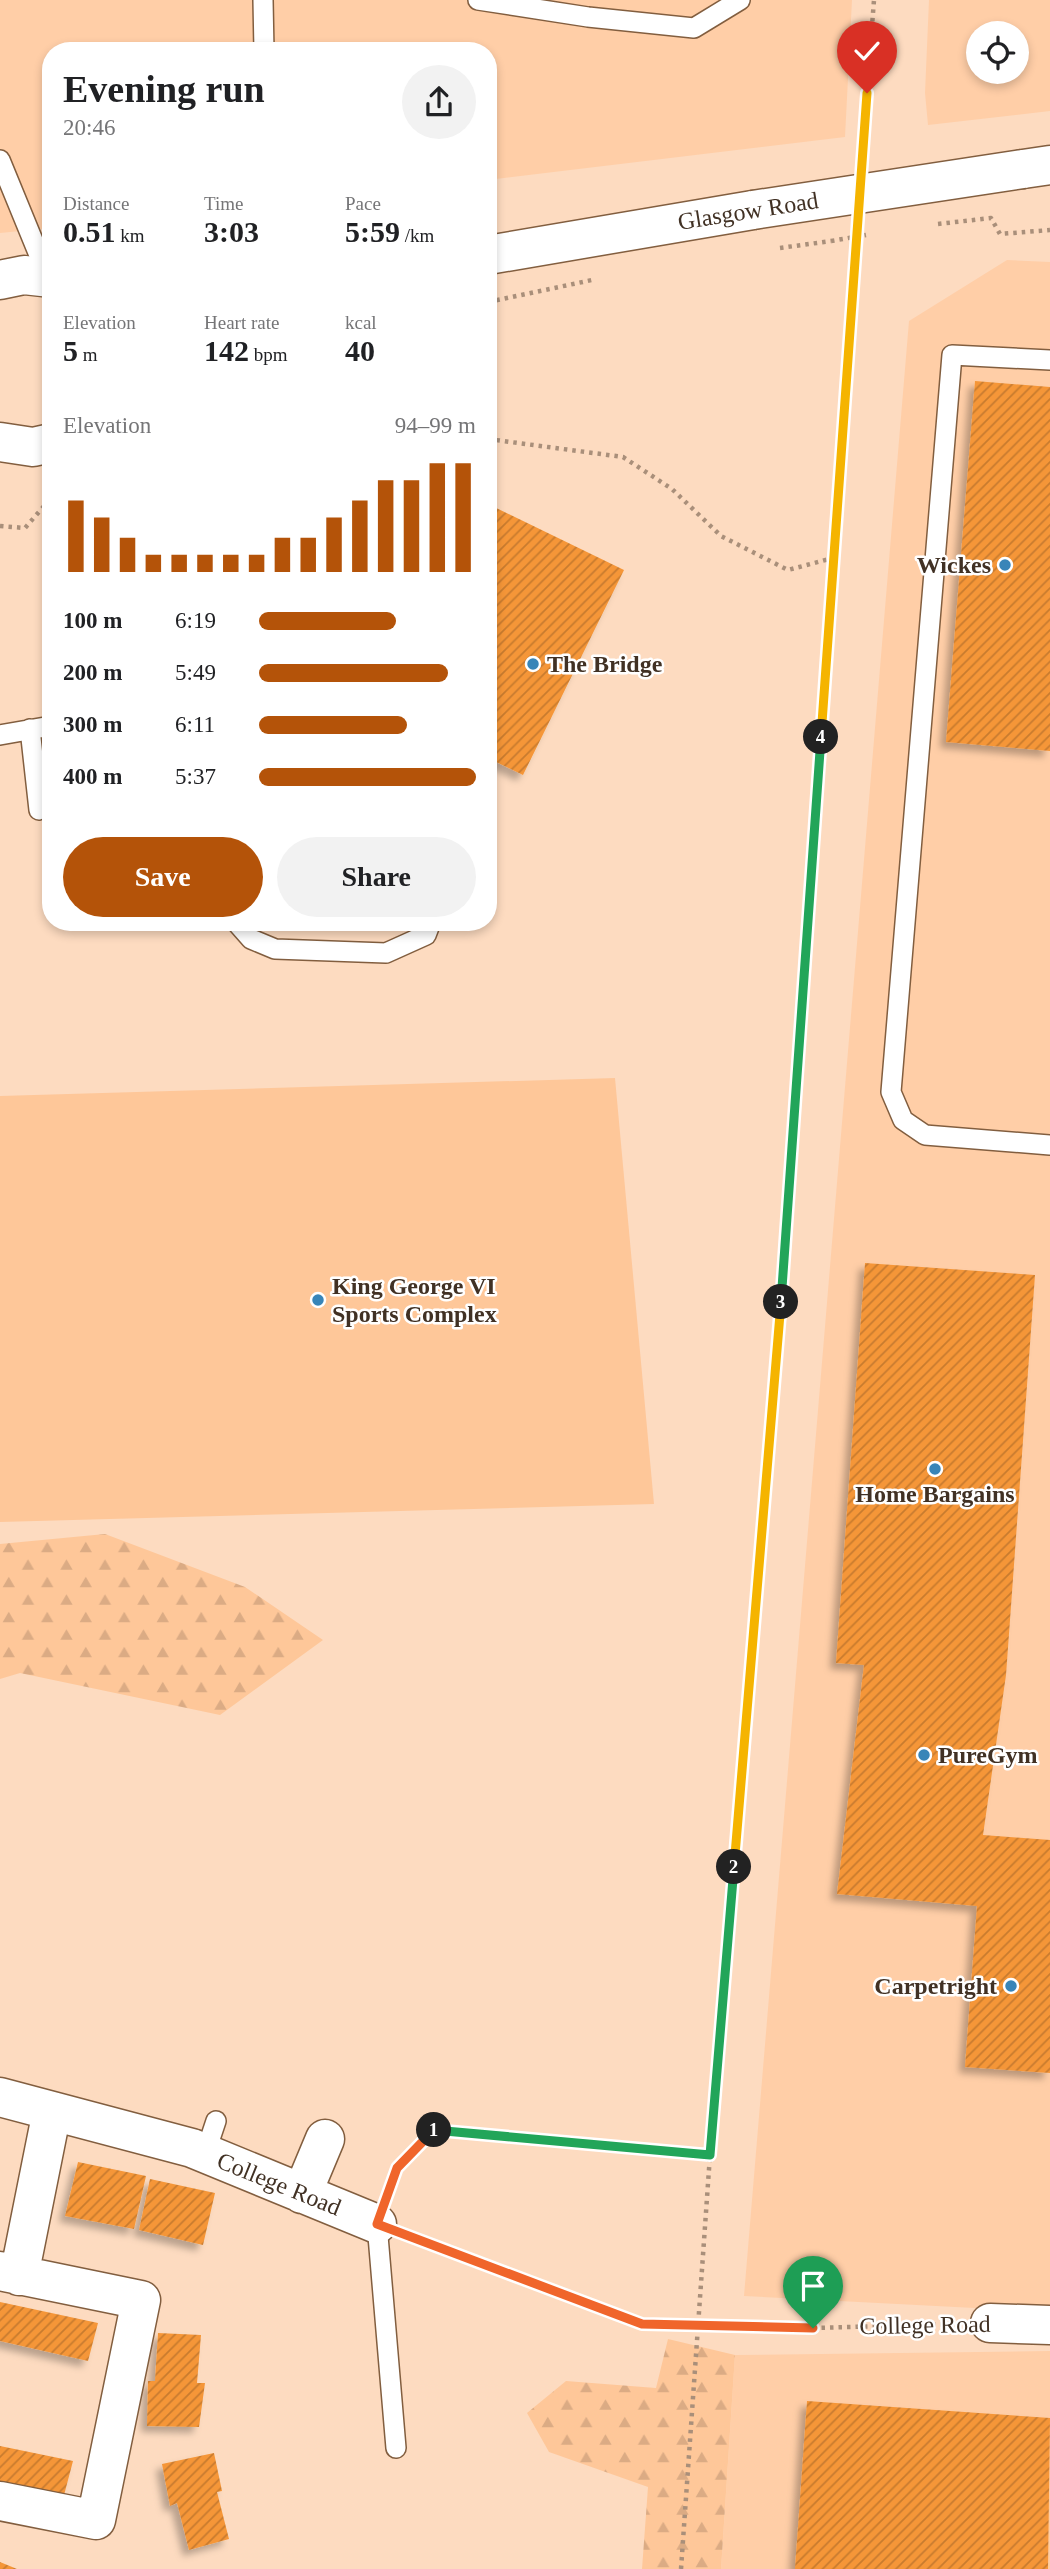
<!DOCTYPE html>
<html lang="en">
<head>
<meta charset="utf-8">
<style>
  body { margin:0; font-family:"Times New Roman",serif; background:#f2f2f2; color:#202124; height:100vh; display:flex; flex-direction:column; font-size:26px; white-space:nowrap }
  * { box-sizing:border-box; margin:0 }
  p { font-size:23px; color:#757577 }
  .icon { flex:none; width:38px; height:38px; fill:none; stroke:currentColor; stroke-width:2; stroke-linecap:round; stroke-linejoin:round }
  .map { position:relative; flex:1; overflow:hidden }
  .drawer { position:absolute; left:42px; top:42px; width:455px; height:889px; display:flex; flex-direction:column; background:#fff; border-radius:28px; box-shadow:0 4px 10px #0003 }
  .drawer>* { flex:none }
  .controls { position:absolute; left:966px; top:21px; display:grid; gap:14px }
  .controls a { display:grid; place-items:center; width:63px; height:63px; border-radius:50%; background:#fff; box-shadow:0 4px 10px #0003; font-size:35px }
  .pin { position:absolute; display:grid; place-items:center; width:60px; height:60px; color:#fff; margin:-72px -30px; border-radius:50% 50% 50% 0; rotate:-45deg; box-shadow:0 0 7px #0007 }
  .pin .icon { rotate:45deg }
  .km { position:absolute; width:35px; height:35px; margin:-18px; border-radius:50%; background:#222; color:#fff; font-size:19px; line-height:35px; text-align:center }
  .round { display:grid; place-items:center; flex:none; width:74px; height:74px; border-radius:37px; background:#f2f2f2 }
  .summary { display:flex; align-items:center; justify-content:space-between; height:119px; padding:0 21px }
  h1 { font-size:38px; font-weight:700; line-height:52px }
  .metrics { display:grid; grid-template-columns:repeat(3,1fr); gap:10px; height:119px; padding:7px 21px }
  .metrics div { display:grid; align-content:center }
  .metrics b { font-size:30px; font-weight:700 }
  .metrics small { font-size:19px; font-weight:400 }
  .metrics p { font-size:19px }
  .chart { height:196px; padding:14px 21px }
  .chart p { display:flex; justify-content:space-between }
  .chart svg { width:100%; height:126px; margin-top:7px; stroke:#b45309; stroke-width:6 }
  .button { display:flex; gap:14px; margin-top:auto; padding:14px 21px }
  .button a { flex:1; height:80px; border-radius:42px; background:#b45309; color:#fff; font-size:28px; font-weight:700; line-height:80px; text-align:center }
  .button a+a { background:#f2f2f2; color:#202124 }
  ul { padding:0 21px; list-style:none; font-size:23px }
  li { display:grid; grid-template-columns:112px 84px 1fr; align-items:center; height:52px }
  li i { height:18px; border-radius:9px; background:#b45309 }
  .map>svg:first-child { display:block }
</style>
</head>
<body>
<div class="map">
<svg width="1050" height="2569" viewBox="0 0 1050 2569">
  <defs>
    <pattern id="forest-firs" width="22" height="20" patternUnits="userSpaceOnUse" patternTransform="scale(1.75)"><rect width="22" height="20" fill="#fec799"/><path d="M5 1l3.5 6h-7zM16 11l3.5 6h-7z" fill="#dbab84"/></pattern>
    <pattern id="building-hatch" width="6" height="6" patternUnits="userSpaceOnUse" patternTransform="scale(1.75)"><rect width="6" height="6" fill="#f59637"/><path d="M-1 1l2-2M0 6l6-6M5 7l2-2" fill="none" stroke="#c87b2e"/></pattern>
    <filter id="shadow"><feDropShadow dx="-6" dy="6" stdDeviation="3.5" flood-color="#0004"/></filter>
  </defs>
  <rect width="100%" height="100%" fill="#fddbc0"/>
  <path fill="#ffcea7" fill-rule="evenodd" d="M0,0H852L845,137L488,180V51H51V228L0,233Z
    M929,0H1050V111L928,125L925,93ZM1017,33V72H978V33Z
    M1007,260L1050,262V2312L744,2296L909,321Z
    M1050,2351V2569H721L735,2355Z"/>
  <path fill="url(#forest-firs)" d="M105,1534L245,1587L323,1640L220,1715L20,1673L0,1679V1544Z
    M668,2339L735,2355L721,2569H642L648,2487L549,2452L527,2413L566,2381L656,2388Z"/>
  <path fill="#fec799" d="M615,1078L654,1504L0,1522V1096Z"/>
  <path fill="url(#building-hatch)" filter="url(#shadow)" d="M975,381L1050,387V751L946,742Z
    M488,504L624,570L523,775L488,758Z
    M865,1263L1035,1275L1006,1675L983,1835L1050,1840V2073L965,2067L977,1906L837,1894L864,1665L836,1663Z
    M78,2162L146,2176L134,2229L65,2216Z
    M150,2179L215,2193L203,2245L139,2230Z
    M0,2302L98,2323L88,2361L0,2341Z
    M158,2333L201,2335L197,2383H205L199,2427L147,2426L148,2381H155Z
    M807,2401L1050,2418L1048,2569H795Z
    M0,2446L73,2461L63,2499L0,2485Z
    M214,2453L222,2491L217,2492L229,2539L189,2550L177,2503L170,2506L162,2464Z
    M0,2562L17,2569H0Z"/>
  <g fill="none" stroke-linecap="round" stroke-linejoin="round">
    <g stroke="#825e3f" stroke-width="22">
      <path id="lane" d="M263,0L264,51
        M478,0L588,17L694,28L740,0
        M0,160L48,277
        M1050,360L952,355L891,1092L903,1120L925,1135L1050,1145
        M30,729L39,810
        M0,735L51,726
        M236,922L251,939L275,949L386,953L426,935L431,922
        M205,2154L216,2121
        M377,2224L396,2448"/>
    </g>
    <g stroke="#825e3f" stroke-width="41">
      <path id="street" d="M0,2097L192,2148L377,2224
        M302,2194L325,2139
        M0,2271L141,2300L96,2520L0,2501
        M19,2276L52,2111
        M990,2323L1050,2325"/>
    </g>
    <g stroke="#825e3f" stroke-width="41">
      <path id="primary" d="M1023,169L1050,165
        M488,255L753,210
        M0,280L24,275L51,278
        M0,442L33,447L51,443"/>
    </g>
    <path stroke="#a98f7a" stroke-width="4.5" stroke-dasharray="3.5 5" stroke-linecap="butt" d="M862,157L874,0
      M938,224L991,218L1000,234L1050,230
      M780,248L831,241
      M488,302L592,280
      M488,439L623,457L672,489L721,536L788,570L833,558
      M0,526L25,528L51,498
      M389,2190L397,2168L434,2131L710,2155
      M410,2237L642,2324
      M813,2328L954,2324
      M681,2569L710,2155L796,1115L857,232"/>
    <use href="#lane" stroke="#fff" stroke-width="19"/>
    <use href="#street" stroke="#fff" stroke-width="38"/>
    <use href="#primary" stroke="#fff" stroke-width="38"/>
    <g stroke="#825e3f" stroke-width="41" stroke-linecap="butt">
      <path id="primary-bridge" d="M753,210L1023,169"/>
    </g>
    <path stroke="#a98f7a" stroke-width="4.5" stroke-dasharray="3.5 5" stroke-linecap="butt" d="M831,241L866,235
      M642,2324L813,2328"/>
    <use href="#primary-bridge" stroke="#fff" stroke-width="38"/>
  </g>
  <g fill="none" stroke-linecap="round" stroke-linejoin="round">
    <g stroke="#fff" stroke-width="14">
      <path id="split-1" d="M434,2130L397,2168L377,2224L642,2324L813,2328"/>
    </g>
    <g stroke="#fff" stroke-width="14">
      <path id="split-2" d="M434,2130L710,2155L734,1867"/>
    </g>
    <g stroke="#fff" stroke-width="14">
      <path id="split-3" d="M734,1867L781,1302"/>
    </g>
    <g stroke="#fff" stroke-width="14">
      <path id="split-4" d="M781,1302L821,737"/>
    </g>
    <g stroke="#fff" stroke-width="14">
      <path id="split-5" d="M821,737L867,93"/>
    </g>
    <use href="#split-1" stroke="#f0652b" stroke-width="9"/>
    <use href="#split-2" stroke="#22a559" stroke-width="9"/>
    <use href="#split-3" stroke="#f5b400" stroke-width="9"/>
    <use href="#split-4" stroke="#22a559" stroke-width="9"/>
    <use href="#split-5" stroke="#f5b400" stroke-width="9"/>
  </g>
  <g fill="#3885b8" stroke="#fff" stroke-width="2.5">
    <circle cx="1005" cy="565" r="7"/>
    <circle cx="533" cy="664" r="7"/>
    <circle cx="318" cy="1300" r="7"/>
    <circle cx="935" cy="1469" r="7"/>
    <circle cx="924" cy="1755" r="7"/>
    <circle cx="1011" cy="1986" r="7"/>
  </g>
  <g text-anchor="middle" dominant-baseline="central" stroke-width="5" stroke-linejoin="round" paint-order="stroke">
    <g font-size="24" fill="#413124" stroke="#fff">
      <text transform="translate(748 211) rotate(-9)">Glasgow Road</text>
      <text transform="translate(279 2184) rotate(22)">College Road</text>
      <text transform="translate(925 2325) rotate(-1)">College Road</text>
    </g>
    <g font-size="24" font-weight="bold" fill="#413124" stroke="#fff" text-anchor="start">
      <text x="991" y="565" text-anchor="end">Wickes</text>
      <text x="547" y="664">The Bridge</text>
      <text x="332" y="1286">King George VI<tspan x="332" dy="28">Sports Complex</tspan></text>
      <text x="935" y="1494" text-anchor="middle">Home Bargains</text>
      <text x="938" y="1755">PureGym</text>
      <text x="997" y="1986" text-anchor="end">Carpetright</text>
    </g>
  </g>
</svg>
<div class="controls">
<a><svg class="icon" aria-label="locate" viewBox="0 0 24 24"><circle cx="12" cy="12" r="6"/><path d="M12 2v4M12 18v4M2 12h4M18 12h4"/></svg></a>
</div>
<div class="pin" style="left:813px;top:2328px;background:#1e9e55"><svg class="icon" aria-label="arrive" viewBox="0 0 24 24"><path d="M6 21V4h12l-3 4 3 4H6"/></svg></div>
<div class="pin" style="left:867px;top:93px;background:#d93025"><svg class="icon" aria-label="check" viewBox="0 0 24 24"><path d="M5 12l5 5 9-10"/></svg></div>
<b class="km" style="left:434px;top:2130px">1</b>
<b class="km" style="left:734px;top:1867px">2</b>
<b class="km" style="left:781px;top:1302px">3</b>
<b class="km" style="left:821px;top:737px">4</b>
<section class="drawer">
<div class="summary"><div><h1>Evening run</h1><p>20:46</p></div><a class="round"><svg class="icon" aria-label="share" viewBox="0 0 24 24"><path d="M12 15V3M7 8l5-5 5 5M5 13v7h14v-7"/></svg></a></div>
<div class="metrics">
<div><p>Distance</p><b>0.51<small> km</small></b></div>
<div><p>Time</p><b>3:03</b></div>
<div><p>Pace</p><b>5:59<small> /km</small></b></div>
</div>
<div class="metrics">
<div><p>Elevation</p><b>5<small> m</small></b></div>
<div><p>Heart rate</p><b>142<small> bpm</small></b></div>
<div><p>kcal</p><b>40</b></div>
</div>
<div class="chart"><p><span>Elevation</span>94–99 m</p>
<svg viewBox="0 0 160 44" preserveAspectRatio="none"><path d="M5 44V19M15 44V25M25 44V32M35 44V38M45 44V38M55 44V38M65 44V38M75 44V38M85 44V32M95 44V32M105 44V25M115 44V19M125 44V12M135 44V12M145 44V6M155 44V6"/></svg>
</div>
<ul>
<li><b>100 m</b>6:19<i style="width:63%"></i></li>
<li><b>200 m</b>5:49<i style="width:87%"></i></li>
<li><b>300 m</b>6:11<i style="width:68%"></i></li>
<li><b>400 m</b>5:37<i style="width:100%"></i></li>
</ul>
<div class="button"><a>Save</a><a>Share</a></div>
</section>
</div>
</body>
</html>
